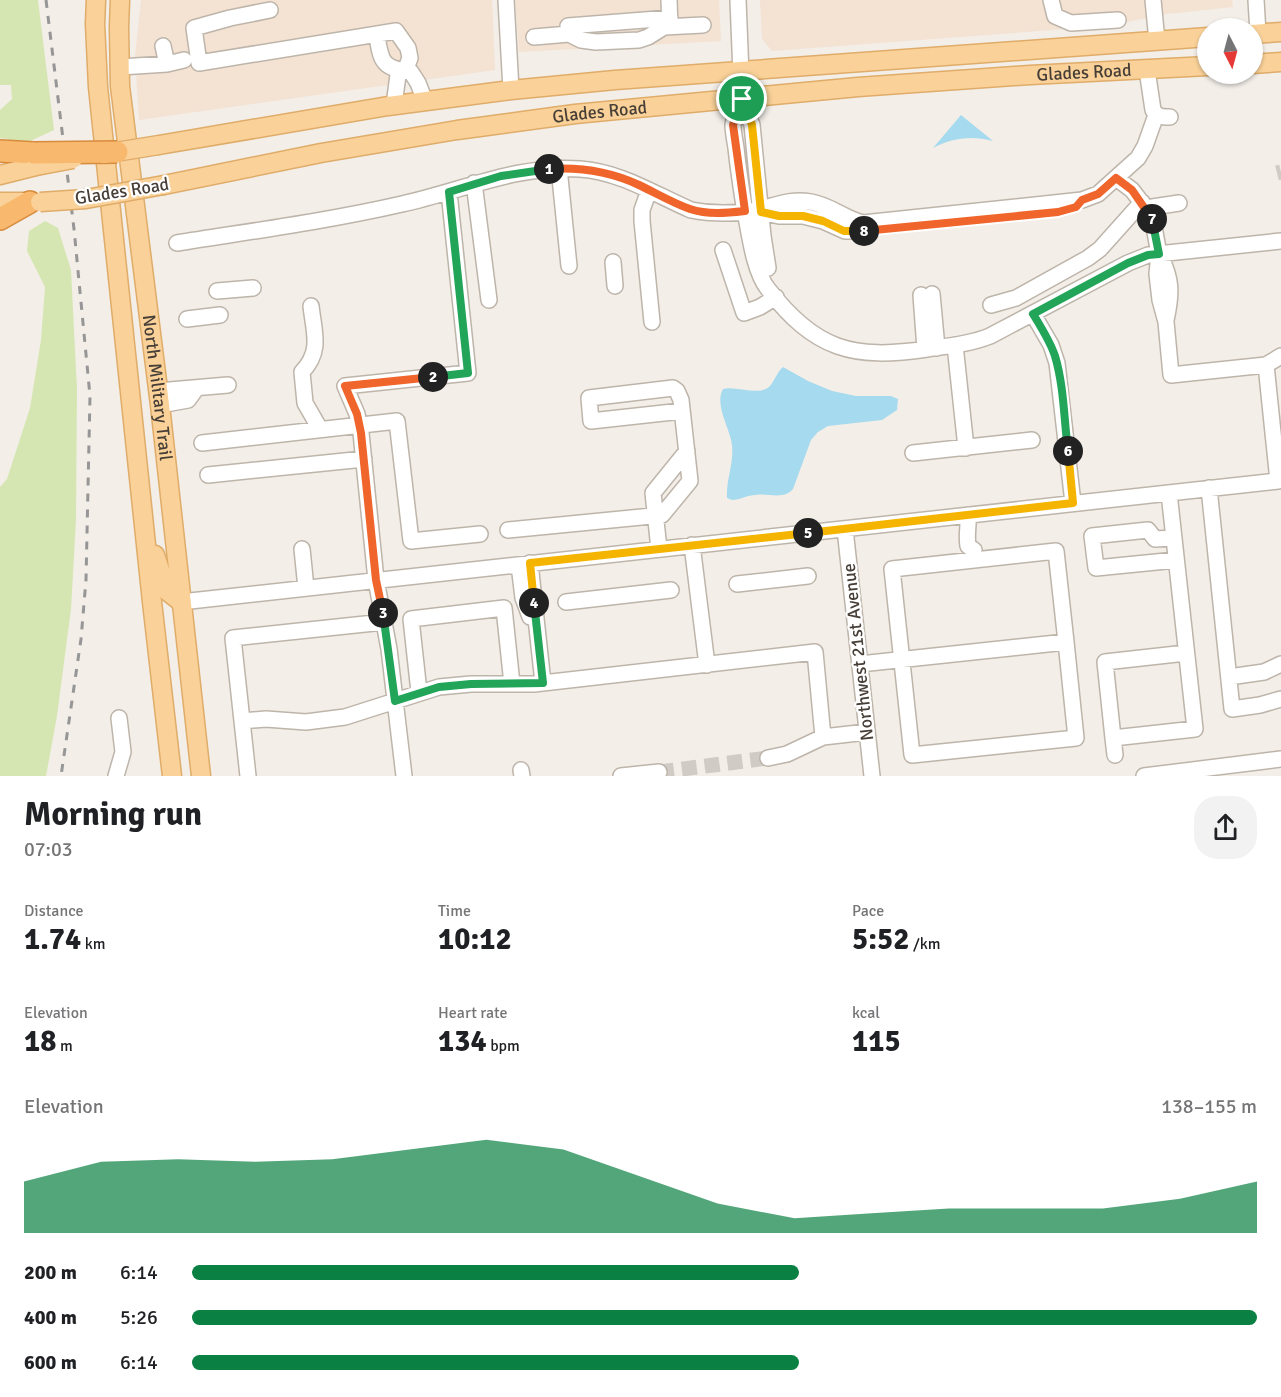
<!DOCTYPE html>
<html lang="en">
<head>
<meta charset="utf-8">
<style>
  body { margin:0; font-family:Signika,sans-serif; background:#f2f2f2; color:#202124; height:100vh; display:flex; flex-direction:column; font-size:22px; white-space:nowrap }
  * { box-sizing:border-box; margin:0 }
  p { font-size:20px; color:#757577 }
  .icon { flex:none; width:33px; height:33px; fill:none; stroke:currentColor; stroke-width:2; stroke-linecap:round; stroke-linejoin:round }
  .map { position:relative; height:776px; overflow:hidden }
  .side { display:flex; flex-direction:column; background:#fff; flex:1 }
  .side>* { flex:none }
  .needle { width:39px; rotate:174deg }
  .buttons { position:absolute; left:1197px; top:18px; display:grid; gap:12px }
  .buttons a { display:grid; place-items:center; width:66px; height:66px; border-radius:50%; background:#fff; box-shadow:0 2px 4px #0004; font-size:30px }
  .pin { position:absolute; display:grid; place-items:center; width:51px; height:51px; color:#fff; margin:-26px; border:3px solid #fff; border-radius:50%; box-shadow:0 2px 6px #0007 }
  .km { position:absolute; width:30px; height:30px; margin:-15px; border-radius:50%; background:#222; color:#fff; font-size:16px; line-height:30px; text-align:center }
  .round { display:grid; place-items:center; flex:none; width:63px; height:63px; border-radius:24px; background:#f2f2f2 }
  .summary { display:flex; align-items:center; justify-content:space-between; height:102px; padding:0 24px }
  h1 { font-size:33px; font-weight:700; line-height:45px }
  .stats { display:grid; grid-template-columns:repeat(3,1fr); gap:9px; height:102px; padding:6px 24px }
  .stats div { display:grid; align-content:center }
  .stats b { font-size:30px; font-weight:700 }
  .stats small { font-size:16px; font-weight:400 }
  .stats p { font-size:16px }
  .chart { height:168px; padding:12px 24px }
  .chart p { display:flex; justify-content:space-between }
  .chart svg { width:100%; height:108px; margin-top:6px; fill:#0b8043; opacity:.7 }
  ul { padding:0 24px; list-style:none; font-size:20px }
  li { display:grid; grid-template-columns:96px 72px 1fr; align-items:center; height:45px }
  li i { height:15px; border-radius:8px; background:#0b8043 }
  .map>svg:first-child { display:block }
</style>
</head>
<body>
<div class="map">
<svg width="1281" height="776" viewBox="0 0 1281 776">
  <rect width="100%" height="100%" fill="#f3eee8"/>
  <path fill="#f4e2d3" d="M141,0H492L495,70L139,120L135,56Z
    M515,0H719L721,41L519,52Z
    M760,0H1232L1233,7L1167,14L1107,26L772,51L762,39Z"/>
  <path fill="#d5e6b2" d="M0,0H38L54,130L26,143L0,138V110L12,99L11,85H0Z
    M45,221L58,228L71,270L77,389L76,520L71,609L57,716L46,776H0V487L7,479L30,408L41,340L45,287L27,251L29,231Z"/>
  <path fill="#a6daee" d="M961,115L993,141C972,135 951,138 933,148Z
    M783,367L808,381L832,391L856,396H891L898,399L897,410L882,420L828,426L818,432L811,440L793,489C784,500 768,493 756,495C747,495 740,500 732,500L727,498C726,480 734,463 732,445C730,428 714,405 723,389C736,385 759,397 770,386C775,380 777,372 783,367Z"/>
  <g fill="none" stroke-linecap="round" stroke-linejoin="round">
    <path stroke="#d0cbc5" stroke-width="15" stroke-dasharray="15 8" stroke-linecap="butt" d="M1277,173L1281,172
      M659,772L768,758"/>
    <g stroke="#beb5aa" stroke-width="18">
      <path id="minor" d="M506,0L511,90
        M669,0L670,27
        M738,0L742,99L752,125L763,236L768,268
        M1051,0L1055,16L1071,23L1118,20
        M1153,0L1157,41
        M1256,0L1258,33
        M270,10L230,18L194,28L199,63L396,31L408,48L410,58L407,66L398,75L394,105
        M568,26L670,18
        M377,36C381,63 383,68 411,72L418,83L425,101
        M534,37L569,34L581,40L596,42L639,40L648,37L664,27L703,25
        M163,46L167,64
        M120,67L167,64L184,60
        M1147,70L1153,110C1157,117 1162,117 1170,117
        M742,99C740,107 734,117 733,125C733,132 735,141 736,148C738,167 741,187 744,206C749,230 753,270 768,289C815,350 853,360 927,349C948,346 970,344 990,336L1128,263L1148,255L1281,241
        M559,168L569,266
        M1116,178L1132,190L1152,216L1159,254L1157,274L1160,300L1166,322L1171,375L1266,365L1278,481
        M474,183L489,300
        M649,190L642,210V221L652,322
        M1146,208L1179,203
        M756,211L779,216H803L823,221L845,231H870
        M177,243C252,231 328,221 402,204C462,191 518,164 580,169C621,172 654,194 691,210C711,214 731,214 752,211C773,207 788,198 811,202C830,205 845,219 863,223L1082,200L1098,194L1138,158L1145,146L1156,115
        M723,250L744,313L760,307L776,297
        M1159,254C1172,278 1172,293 1166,320
        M613,262L615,286
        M217,291L253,288
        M932,294L937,348
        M921,295L925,349
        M991,305L1016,298L1088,258L1100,249L1142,202
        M311,306C314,333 322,351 302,372L305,403L320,429
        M1033,314L1051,345L1057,363L1073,503
        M187,319L220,315
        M955,345L966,448
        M1266,365L1281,356
        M158,391L228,385
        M160,405L188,400L196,389
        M202,443L397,421L411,541L480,534
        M913,453L1032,440
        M208,475L364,459
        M1209,488L1232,709L1260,705L1281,699
        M1169,493L1195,729L1113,738L1105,662L1186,653
        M968,515C969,526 966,534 968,546L974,550
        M845,529L872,776
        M508,530L662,515L690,481L681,400L677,391L673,388L589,398L591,421L682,411
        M1173,538L1155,539L1148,530L1092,536L1096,568L1176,560
        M692,545L707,665
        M302,549L306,588
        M659,549L653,493L687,451
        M530,563L543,683
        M519,565L523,598L530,617
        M737,584L808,576
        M181,602L1278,481
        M566,602L671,590
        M860,664L1066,642L1076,738L912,755L892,569L1056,551L1066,642
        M1229,677L1264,672L1281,664
        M419,692L411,619L504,608L512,684
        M242,721L266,719L306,722L345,717L439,687L471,684H534L815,652L823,737
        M1113,738L1115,755
        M768,758L787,754L823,737L867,732
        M521,770L522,776
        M116,776L123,752L119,718
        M248,776L233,638L384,622
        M404,776L389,649L376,580L361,433L357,414L345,386L468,373L449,192
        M621,776L659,772
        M1144,776L1281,759"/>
    </g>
    <g stroke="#dfac69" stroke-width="21">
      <g id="major">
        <path d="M96,0L95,24L98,87L152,602L172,776"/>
        <path id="s1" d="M120,0L119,27L120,86L160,405L201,776"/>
        <path d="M1252,34L1281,32"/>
        <path d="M1252,64L1281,62"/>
        <path d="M159,145L388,106L511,90L615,80L1208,37"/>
        <path d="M0,175L36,166"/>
        <path id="s2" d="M164,185L321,153L457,130L575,114L858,87L1030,75L1208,66"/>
        <path d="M0,202H31"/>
        <path d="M155,555L167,591L181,602"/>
      </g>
    </g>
    <g stroke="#d78b3d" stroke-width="24">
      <path id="highway" d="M0,151L34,153
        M0,219L30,202"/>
    </g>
    <use href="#minor" stroke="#fff" stroke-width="15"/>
    <use href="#major" stroke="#fad299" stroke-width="18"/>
    <use href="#highway" stroke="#f8b86d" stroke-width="21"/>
    <path stroke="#969696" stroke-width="3" stroke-dasharray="8 8" stroke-linecap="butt" d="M46,0L74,229L90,396L86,580L81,639L61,776"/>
    <g stroke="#dfac69" stroke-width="21" stroke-linecap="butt">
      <path id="major-bridge" d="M103,154L159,145
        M36,166L73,159
        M40,202L86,199L164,185"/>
    </g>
    <g stroke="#d78b3d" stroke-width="24" stroke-linecap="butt">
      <path id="highway-bridge" d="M34,153L117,152"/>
    </g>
    <use href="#major-bridge" stroke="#fad299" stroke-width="18"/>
    <use href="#highway-bridge" stroke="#f8b86d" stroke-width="21"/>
  </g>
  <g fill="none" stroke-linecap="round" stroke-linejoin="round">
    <g stroke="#fff" stroke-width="12">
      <path id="split-1" d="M549,169C580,167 611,172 639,185C656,193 673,203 690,209C708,215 727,213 745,211L733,125L742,99"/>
    </g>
    <g stroke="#fff" stroke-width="12">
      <path id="split-2" d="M433,377L468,373L449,192L501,176L549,169"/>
    </g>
    <g stroke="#fff" stroke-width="12">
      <path id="split-3" d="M383,613L376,580L361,433L357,414L345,386L433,377"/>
    </g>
    <g stroke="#fff" stroke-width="12">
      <path id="split-4" d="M383,613L395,701L439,687L471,684L543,683L534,603"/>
    </g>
    <g stroke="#fff" stroke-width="12">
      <path id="split-5" d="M534,603L530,563L808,533"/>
    </g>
    <g stroke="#fff" stroke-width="12">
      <path id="split-6" d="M808,533L1073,503L1068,451"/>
    </g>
    <g stroke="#fff" stroke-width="12">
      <path id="split-7" d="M1068,451C1064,420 1064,386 1055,356C1050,341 1041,327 1033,314L1128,263L1148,255L1159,254L1152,219"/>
    </g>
    <g stroke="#fff" stroke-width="12">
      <path id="split-8" d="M864,231L1058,212L1076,207L1082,200L1098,194L1116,178L1132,190L1152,219"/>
    </g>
    <g stroke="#fff" stroke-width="12">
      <path id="split-9" d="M742,99L752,125L761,212L779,216H803L823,221L844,231H864"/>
    </g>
    <use href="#split-1" stroke="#f0652b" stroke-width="8"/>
    <use href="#split-2" stroke="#22a559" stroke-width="8"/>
    <use href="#split-3" stroke="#f0652b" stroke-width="8"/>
    <use href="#split-4" stroke="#22a559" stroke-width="8"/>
    <use href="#split-5" stroke="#f5b400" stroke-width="8"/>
    <use href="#split-6" stroke="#f5b400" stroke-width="8"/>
    <use href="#split-7" stroke="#22a559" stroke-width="8"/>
    <use href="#split-8" stroke="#f0652b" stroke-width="8"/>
    <use href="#split-9" stroke="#f5b400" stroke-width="8"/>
  </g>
  <g text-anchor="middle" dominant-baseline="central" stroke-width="4.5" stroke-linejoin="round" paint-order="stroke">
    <g font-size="18" fill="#463e37" stroke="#fff">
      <text stroke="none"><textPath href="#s2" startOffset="928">Glades Road</textPath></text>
      <text stroke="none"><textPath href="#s2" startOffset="442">Glades Road</textPath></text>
      <text transform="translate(122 191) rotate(-9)">Glades Road</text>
      <text stroke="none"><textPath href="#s1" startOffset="390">North Military Trail</textPath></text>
      <text transform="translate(858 652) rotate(-96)">Northwest 21st Avenue</text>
    </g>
  </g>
</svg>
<div class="buttons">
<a><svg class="needle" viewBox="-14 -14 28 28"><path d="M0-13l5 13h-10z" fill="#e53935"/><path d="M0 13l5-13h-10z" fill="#757577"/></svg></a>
</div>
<div class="pin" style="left:742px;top:99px;background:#1e9e55"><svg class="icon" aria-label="arrive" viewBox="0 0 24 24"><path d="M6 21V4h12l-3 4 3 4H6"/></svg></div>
<b class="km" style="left:549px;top:169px">1</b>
<b class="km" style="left:433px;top:377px">2</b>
<b class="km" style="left:383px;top:613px">3</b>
<b class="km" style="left:534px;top:603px">4</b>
<b class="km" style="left:808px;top:533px">5</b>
<b class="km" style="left:1068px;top:451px">6</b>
<b class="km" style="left:1152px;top:219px">7</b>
<b class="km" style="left:864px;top:231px">8</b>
</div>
<section class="side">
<div class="summary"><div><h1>Morning run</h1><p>07:03</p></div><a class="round"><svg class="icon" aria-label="share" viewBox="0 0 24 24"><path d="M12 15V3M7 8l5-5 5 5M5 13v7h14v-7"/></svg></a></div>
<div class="stats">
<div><p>Distance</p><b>1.74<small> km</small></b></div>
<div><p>Time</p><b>10:12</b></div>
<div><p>Pace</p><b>5:52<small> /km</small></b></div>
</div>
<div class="stats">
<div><p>Elevation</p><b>18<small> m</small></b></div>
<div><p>Heart rate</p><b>134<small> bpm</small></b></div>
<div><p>kcal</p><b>115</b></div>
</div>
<div class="chart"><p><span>Elevation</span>138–155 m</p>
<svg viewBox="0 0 160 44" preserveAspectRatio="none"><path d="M0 44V23L10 15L20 14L30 15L40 14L50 10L60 6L70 10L80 21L90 32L100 38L110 36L120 34L130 34L140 34L150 30L160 23V44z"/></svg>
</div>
<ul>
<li><b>200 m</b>6:14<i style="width:57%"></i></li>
<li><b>400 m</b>5:26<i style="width:100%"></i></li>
<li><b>600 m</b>6:14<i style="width:57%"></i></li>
</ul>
</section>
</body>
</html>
